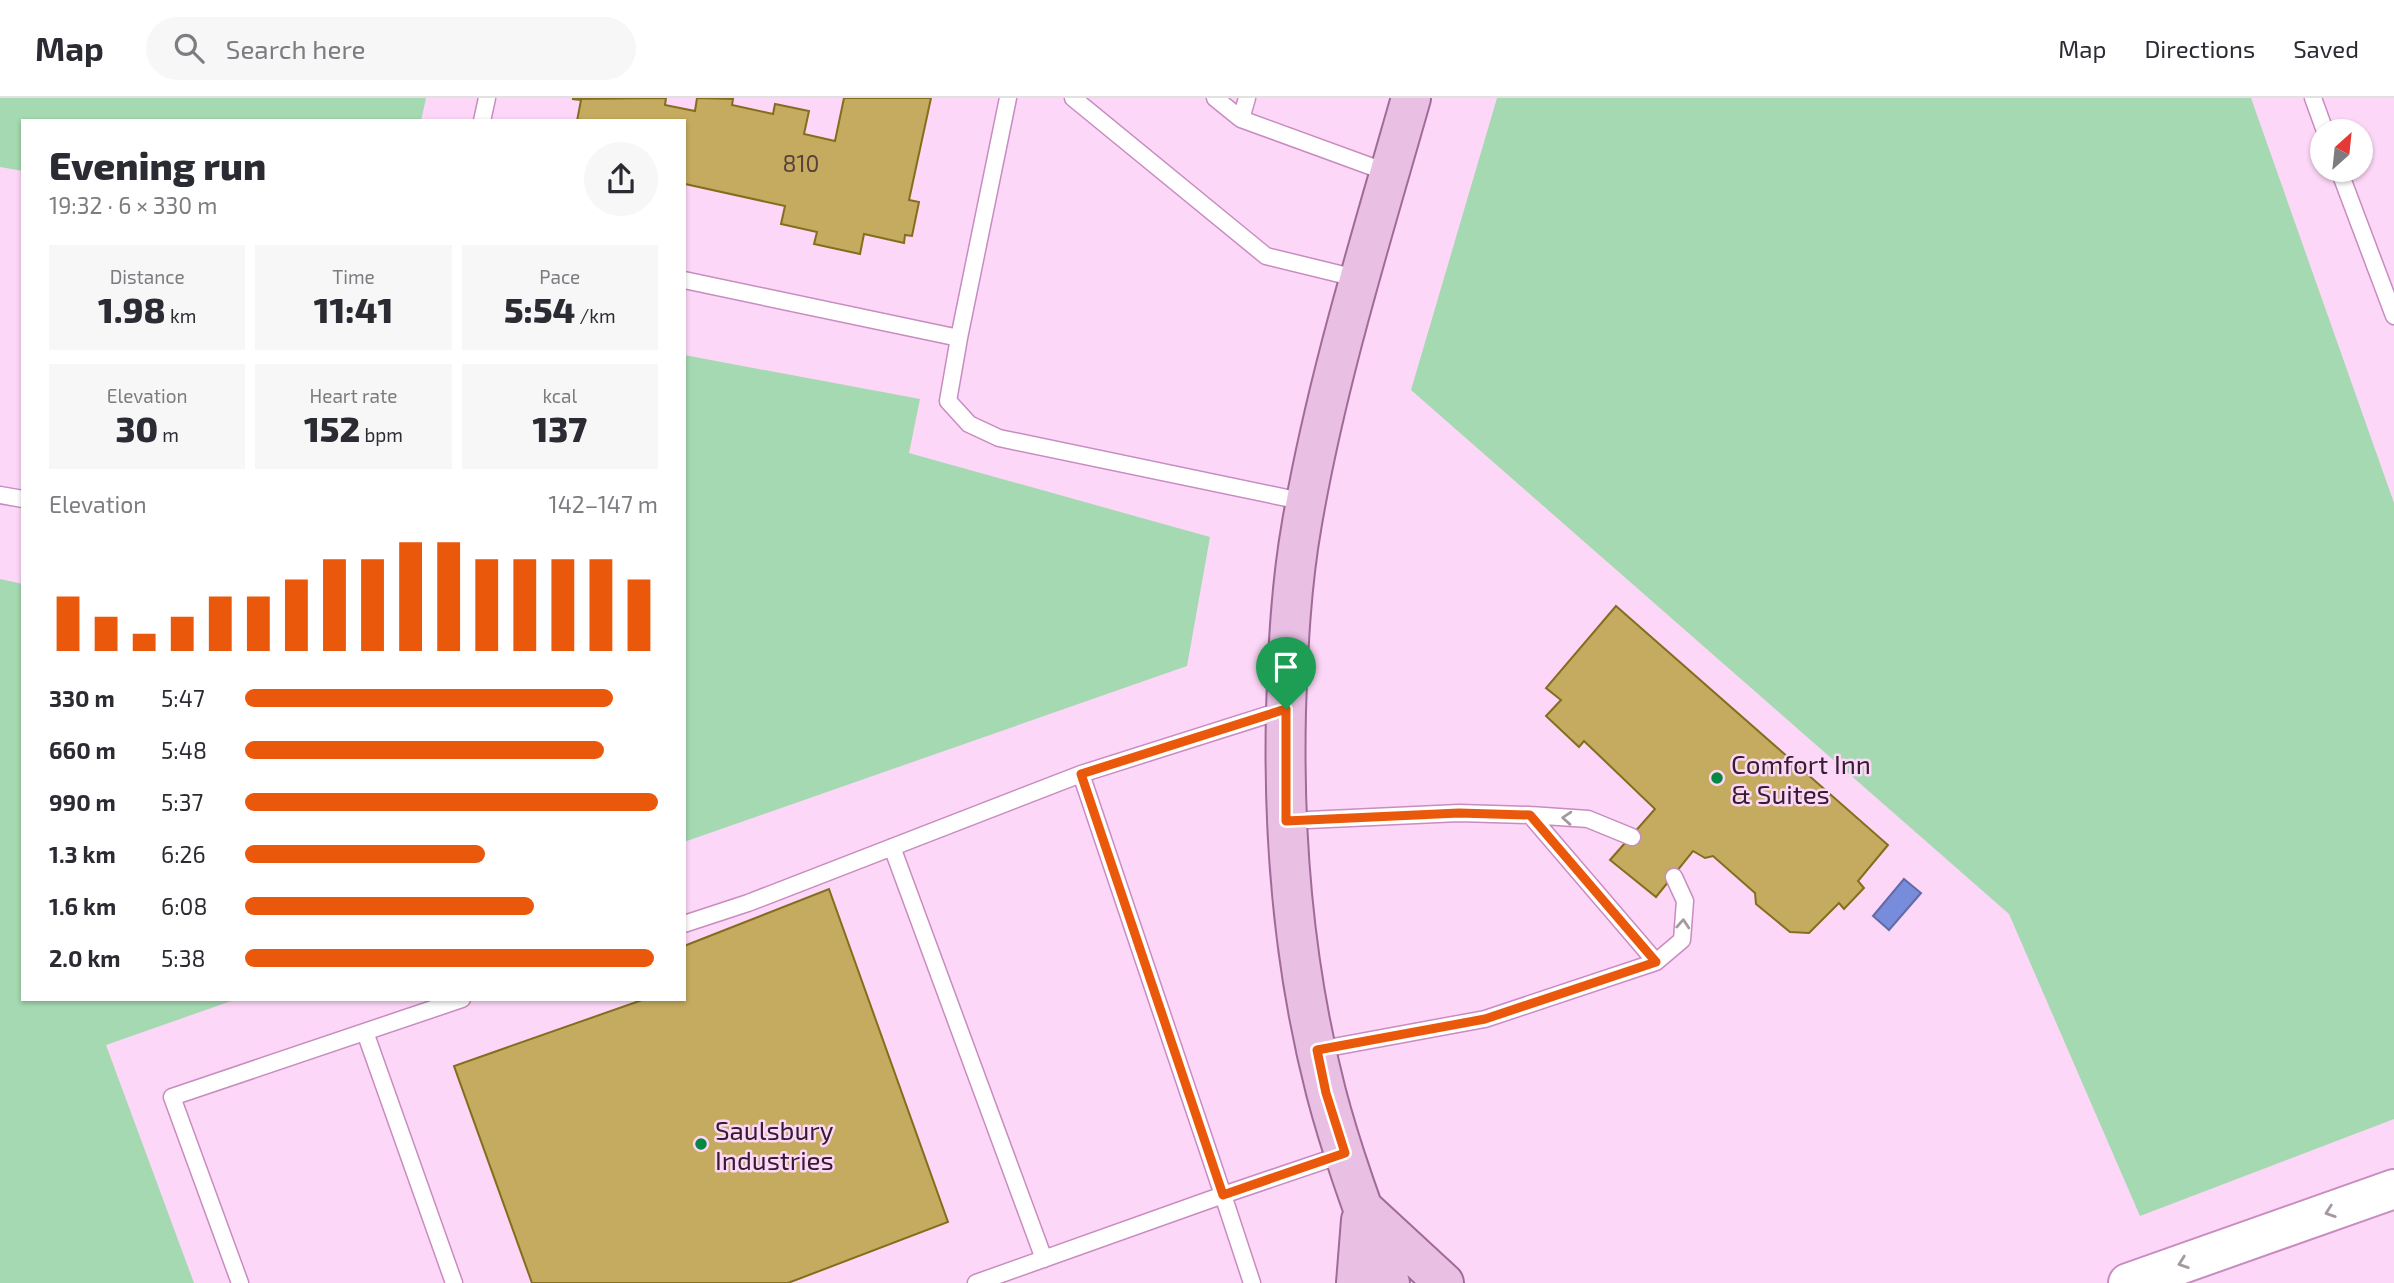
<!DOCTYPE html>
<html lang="en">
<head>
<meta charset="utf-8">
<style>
  body { margin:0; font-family:"Exo 2",sans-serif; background:#f7f7f7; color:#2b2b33; height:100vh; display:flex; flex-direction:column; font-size:26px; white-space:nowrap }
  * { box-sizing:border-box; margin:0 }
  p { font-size:23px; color:#7c7c81 }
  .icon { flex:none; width:38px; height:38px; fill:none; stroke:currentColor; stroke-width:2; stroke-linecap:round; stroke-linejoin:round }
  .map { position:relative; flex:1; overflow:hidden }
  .side { position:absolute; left:21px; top:21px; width:665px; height:882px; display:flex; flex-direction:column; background:#fff; border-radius:0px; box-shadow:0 2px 5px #0004 }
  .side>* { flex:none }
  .needle { width:46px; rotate:27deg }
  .controls { position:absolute; left:2310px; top:21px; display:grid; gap:14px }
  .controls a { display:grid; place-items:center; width:63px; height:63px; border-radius:50%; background:#fff; box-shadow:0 2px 5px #0004; font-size:35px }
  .pin { position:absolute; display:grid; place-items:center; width:60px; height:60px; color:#fff; margin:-72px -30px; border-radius:50% 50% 50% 0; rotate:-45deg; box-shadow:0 0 7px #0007 }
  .pin .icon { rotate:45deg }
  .round { display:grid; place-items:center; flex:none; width:74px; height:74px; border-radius:37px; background:#f7f7f7 }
  .head { display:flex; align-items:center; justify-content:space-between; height:119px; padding:0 28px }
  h1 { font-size:38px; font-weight:800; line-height:52px }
  .metrics { display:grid; grid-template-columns:repeat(3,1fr); gap:10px; height:119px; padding:7px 28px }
  .metrics div { display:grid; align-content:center; border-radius:0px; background:#f7f7f7; text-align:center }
  .metrics b { font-size:35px; font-weight:800 }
  .metrics small { font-size:19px; font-weight:400 }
  .metrics p { font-size:19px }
  .chart { height:196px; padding:14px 28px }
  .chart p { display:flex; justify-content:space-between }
  .chart svg { width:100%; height:126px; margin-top:7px; stroke:#ea580c; stroke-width:6 }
  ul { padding:0 28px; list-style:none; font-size:23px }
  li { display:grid; grid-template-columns:112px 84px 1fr; align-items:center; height:52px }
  li i { height:18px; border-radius:9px; background:#ea580c }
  header { display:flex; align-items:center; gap:42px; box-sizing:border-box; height:98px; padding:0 35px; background:#fff; border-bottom:2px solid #e1e1e2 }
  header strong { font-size:33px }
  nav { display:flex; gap:38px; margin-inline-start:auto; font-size:24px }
  .search { width:490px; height:63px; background:#f7f7f7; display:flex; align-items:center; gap:18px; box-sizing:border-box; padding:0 24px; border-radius:38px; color:#7c7c81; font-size:26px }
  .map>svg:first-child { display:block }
</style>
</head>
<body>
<header>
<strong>Map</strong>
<div class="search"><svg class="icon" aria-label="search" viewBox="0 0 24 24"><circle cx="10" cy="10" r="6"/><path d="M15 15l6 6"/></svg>Search here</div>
<nav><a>Map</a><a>Directions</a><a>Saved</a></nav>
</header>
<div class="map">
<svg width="2394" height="1185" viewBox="0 0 2394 1185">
  <rect width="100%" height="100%" fill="#fdd7f7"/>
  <path fill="#a5d9b1" d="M0,0H426L421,23H23V73L0,69Z
    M1497,0H2251L2394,405V1021L2140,1118L2009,816L1411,292Z
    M684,257L920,301L909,355L1210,439L1187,568L684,744Z
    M0,481L23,486V901H237L106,947L194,1185H0Z"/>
  <path fill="#778cdb" stroke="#636aa8" stroke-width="2" d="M1904,781L1921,795L1889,832L1873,818Z"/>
  <path fill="#c4ab5f" stroke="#856d1d" stroke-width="2" d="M666,0L665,7L695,13L697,0L733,1L732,7L773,16L775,6L809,13L804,36L835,43L844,0H931L909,102L919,104L912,138L905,137L904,145L864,136L860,156L814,146L817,134L781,126L785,108L685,86L684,90V23H577L581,2L572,1Z
    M1616,508L1888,747L1858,783L1864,790L1844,811L1839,805L1809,835L1790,834L1756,806L1755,795L1713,758L1705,760L1693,753L1656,799L1610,762L1655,711L1584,643L1579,649L1546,618L1561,602L1546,590Z
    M829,791L948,1124L788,1185H532L454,968L645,901H684V848Z"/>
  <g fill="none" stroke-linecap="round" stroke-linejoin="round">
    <g stroke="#c88cc0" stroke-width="19">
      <path id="lane" d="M1073,0L1266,158L1360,181
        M1215,0L1241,21
        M1247,0L1241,21L1389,75
        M2313,0L2325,33
        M482,23L487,0
        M2339,72L2394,218
        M684,182L959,240L948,303L969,326L999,340L1306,404
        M959,240L1008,0
        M0,397L23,401
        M1286,611L1081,676L1223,1097L1344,1056
        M1530,717L1656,864
        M1286,723L1459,715L1530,717L1588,721L1632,739
        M892,749L1044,1161
        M684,826L748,805L1081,676
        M365,934L454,1185
        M1317,952L1485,921L1656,864L1682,842L1685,803L1674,779
        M240,1185L172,999L462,901
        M976,1185L1223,1097L1252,1185"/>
    </g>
    <g stroke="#c88cc0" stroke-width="42">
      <path id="secondary" d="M2128,1185L2394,1091"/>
    </g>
    <g stroke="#a16b99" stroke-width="42">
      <path id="primary" d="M1366,1113L1444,1185
        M1356,1185L1361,1122
        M1390,1185C1367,1122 1343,1059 1326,994C1294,870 1283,741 1286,613C1288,550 1291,487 1302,425C1327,281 1371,141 1411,0"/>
    </g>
    <use href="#lane" stroke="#fff" stroke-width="16"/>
    <use href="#secondary" stroke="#fff" stroke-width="38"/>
    <use href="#primary" stroke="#e9bfe3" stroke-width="38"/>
  </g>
  <defs><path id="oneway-chevron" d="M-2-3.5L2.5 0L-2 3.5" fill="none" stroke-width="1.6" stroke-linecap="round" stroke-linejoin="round" transform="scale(1.75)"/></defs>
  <g stroke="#a499a2">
    <use href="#oneway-chevron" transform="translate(1567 720) rotate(-176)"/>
    <use href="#oneway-chevron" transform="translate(1683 826) rotate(-86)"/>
    <use href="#oneway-chevron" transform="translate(2330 1114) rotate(161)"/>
    <use href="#oneway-chevron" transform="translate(2183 1165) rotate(161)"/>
  </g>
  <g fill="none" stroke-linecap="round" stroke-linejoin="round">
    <g stroke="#fff" stroke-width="14">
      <path id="route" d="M1286,611V723L1459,715L1530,717L1656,864L1485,921L1317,952L1326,995L1345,1055L1223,1097L1081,676Z"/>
    </g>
    <use href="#route" stroke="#ea580c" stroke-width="9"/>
  </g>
  <g fill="#068843" stroke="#fdd7f7" stroke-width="2.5">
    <circle cx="1717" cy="680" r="7"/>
    <circle cx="701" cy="1046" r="7"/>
  </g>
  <g text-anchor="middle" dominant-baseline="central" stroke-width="5" stroke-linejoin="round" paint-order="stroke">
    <g font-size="23" fill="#58403c">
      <text x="801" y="65">810</text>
    </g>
    <g font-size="26" fill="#341c31" stroke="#fdd7f7" text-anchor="start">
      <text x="1731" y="665">Comfort Inn<tspan x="1731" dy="30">&amp; Suites</tspan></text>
      <text x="715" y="1031">Saulsbury<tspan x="715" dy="30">Industries</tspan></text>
    </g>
  </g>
</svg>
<div class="controls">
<a><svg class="needle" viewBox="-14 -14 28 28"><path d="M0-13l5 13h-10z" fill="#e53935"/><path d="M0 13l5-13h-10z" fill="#7c7c81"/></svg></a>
</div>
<div class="pin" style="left:1286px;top:611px;background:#1e9e55"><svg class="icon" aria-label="arrive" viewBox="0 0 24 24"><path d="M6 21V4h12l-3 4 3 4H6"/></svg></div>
<section class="side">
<div class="head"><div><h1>Evening run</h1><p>19:32 · 6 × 330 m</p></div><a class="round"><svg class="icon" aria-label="share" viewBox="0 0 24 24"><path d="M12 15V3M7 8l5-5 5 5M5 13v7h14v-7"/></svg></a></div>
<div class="metrics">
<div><p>Distance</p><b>1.98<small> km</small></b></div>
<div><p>Time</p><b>11:41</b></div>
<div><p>Pace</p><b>5:54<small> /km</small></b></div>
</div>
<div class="metrics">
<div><p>Elevation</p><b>30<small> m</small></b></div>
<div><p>Heart rate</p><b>152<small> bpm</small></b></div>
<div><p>kcal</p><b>137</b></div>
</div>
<div class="chart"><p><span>Elevation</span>142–147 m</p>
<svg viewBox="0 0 160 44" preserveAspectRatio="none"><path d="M5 44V25M15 44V32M25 44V38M35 44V32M45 44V25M55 44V25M65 44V19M75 44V12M85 44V12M95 44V6M105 44V6M115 44V12M125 44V12M135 44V12M145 44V12M155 44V19"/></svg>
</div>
<ul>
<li><b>330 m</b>5:47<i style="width:89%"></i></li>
<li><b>660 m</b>5:48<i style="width:87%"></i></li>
<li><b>990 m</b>5:37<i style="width:100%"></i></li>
<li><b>1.3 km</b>6:26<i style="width:58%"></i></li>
<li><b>1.6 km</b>6:08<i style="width:70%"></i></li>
<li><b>2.0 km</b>5:38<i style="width:99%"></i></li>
</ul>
</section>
</div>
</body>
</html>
